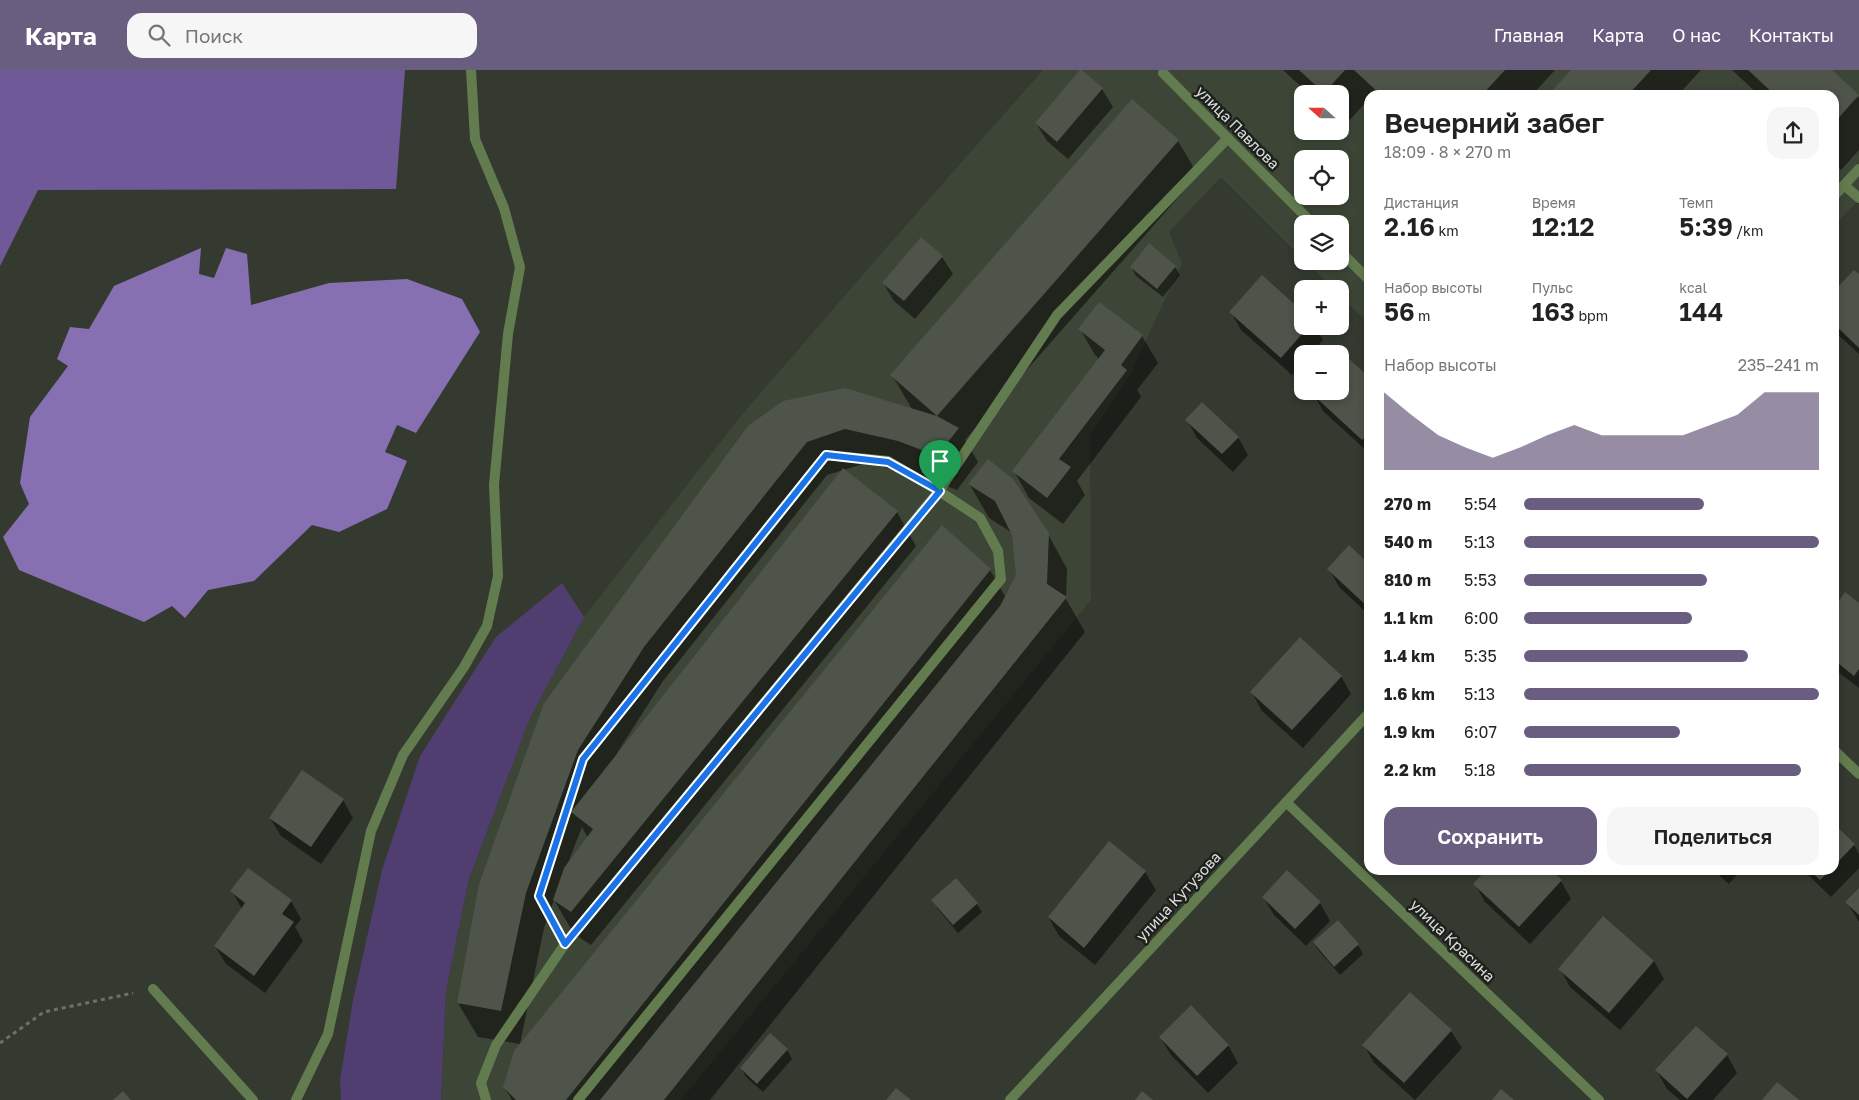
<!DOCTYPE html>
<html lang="ru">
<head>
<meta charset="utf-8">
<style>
  body { margin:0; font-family:"Golos Text",sans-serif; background:#f6f6f6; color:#222; height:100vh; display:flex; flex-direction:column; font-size:19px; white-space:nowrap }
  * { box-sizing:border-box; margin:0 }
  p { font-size:16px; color:#767676 }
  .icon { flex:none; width:28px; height:28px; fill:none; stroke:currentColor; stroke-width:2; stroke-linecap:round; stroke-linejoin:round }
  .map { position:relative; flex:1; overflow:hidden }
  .details { position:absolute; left:1364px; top:20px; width:475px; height:785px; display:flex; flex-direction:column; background:#fff; border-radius:15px; box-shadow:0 2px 8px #0003 }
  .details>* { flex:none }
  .needle { width:32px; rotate:291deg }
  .tools { position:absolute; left:1294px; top:15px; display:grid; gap:10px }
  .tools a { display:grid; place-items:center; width:55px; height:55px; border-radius:10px; background:#fff; box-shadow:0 2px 8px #0003; font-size:25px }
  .pin { position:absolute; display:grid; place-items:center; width:42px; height:42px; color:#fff; margin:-51px -21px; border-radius:50% 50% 50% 0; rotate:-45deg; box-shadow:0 0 5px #0007 }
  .pin .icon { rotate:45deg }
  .round { display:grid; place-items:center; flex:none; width:52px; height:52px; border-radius:15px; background:#f6f6f6 }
  .overview { display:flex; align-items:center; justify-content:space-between; height:85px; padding:0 20px }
  h1 { font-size:28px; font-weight:600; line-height:38px }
  .metrics { display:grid; grid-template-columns:repeat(3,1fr); gap:8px; height:85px; padding:5px 20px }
  .metrics div { display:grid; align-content:center }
  .metrics b { font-size:25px; font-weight:600 }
  .metrics small { font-size:14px; font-weight:400 }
  .metrics p { font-size:14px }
  .chart { height:140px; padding:10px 20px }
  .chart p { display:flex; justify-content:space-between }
  .chart svg { width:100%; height:90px; margin-top:5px; fill:#6a5e80; opacity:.7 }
  .cta { display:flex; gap:10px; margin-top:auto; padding:10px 20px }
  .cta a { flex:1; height:58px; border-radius:15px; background:#6a5e80; color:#fff; font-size:20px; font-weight:600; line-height:58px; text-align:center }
  .cta a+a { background:#f6f6f6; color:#222 }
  ul { padding:0 20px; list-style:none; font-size:16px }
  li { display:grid; grid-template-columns:80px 60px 1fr; align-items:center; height:38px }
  li i { height:12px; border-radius:6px; background:#6a5e80 }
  header { display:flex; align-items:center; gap:30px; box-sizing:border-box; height:70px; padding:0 25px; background:#6a5e80; color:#fff }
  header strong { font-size:24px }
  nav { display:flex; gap:28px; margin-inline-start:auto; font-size:18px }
  .search { width:350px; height:45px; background:#f6f6f6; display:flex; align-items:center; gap:12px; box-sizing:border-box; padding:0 18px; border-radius:15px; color:#767676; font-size:19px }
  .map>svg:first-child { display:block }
</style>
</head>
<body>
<header>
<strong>Карта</strong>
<div class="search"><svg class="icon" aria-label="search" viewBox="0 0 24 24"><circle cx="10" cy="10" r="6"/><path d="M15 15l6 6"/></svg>Поиск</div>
<nav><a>Главная</a><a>Карта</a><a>О нас</a><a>Контакты</a></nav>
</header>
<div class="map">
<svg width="1859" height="1030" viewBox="0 0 1859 1030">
  <rect width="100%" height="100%" fill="#343a30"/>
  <path fill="#3c4536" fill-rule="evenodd" d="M1043,0H1859V129L1834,156V25H1369V254L1340,226V219H1333L1306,191H1340V154H1302V188L1221,107L1169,162L1182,193L1131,303L1090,366L1091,530L681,1030H441L446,920L469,809L530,648L584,547L740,347L886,178ZM1302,24H1340V61H1302ZM1302,89H1340V126H1302Z"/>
  <path fill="#513e71" d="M562,513L584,547L530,648L469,809L446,920L441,1030H341L340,1010L353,930L382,800L420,686L496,567Z"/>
  <path fill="#705999" d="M0,0H405L396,119L38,120L0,196Z"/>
  <path fill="#8770b2" d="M201,178L199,204L214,208L226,178L247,184L251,235L329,213L407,209L462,229L480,262L416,363L397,355L385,382L407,391L387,439L339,462L312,455L254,511L208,520L185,548L172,536L144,552L19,500L3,467L29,434L20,413L30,347L68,296L57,289L70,257L89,259L114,216Z"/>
  <path fill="#0007" fill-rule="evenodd" d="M1283,0H1555L1532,25H1369V29L1344,56L1340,53V24H1309Z
    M1572,0H1701L1678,25H1549Z
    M1732,0H1830L1859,28V80L1841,100L1834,94V25H1759Z
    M1081,1L1102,19L1113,37L1068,89L1047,71L1036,53Z
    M1133,31L1178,71L1198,105L965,370L978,392L957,420L918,405L865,393L844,400L897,442L916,476L591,875L574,864L554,830L544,858L520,974L478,967L458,933L480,815L749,357L912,339L892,305ZM843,400L619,684L617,683L663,611L827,405ZM582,757L588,768L568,793Z
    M942,187L953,204L915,249L894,231L883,213Z
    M1131,197H1175L1180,205L1163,227L1136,206Z
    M1854,201L1859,206V284L1834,261V223Z
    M1262,207L1302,243V256H1315L1323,270L1311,284H1302V293L1292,305L1241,260L1231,242Z
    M1099,234L1142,266L1158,293L1137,320L1141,327L1077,411L1085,425L1063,454L1029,428L1014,401L1099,289L1095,285L1080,259Z
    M1340,294L1369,309V383L1323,341L1313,323L1314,321H1340Z
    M1187,350L1238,367L1248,385L1233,402L1197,368Z
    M970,415L1048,464L1067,499L1066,529L1085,562L710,1030H512L504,1017L990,500L1006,528L1018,505L1013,465L1011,462L989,448Z
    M1369,496V545L1339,517L1329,499Z
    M1846,524L1859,534V618L1834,599V540Z
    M1341,606L1351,624L1303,678L1262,641L1252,623Z
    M343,730L353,748L321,794L281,766L270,748Z
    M1834,756L1854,775L1859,784V798L1831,827L1803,800H1834Z
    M1110,773L1145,802L1156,820L1095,895L1059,866L1049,848Z
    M1488,800H1549L1561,811L1571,829L1530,874L1485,832L1475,814Z
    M1713,800H1741L1729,814Z
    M1287,802L1320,833L1330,851L1306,876L1274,845L1263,827Z
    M1859,820V852L1847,832Z
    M232,821L291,831L301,849L295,857L303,871L265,923L226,894L215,876L242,839Z
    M933,830L977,834L982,842L958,863L938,839Z
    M1338,852L1358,875L1363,884L1340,905L1319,881L1314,873Z
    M1654,891L1664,909L1620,960L1570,917L1560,899Z
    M1451,961L1462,978L1415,1030L1374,993L1364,975Z
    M1160,967L1228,975L1238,993L1208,1023L1171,985Z
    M787,980L792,989L763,1022L746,1007L741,998Z
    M1727,985L1737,1003L1713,1030H1680L1667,1019L1657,1001Z"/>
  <path fill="#4e5449" d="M1080,0H1082L1103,18L1057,72L1035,53Z
    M1299,0H1345L1324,23Z
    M1354,0H1505L1482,25H1381Z
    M1571,0H1651L1628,25H1548Z
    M1748,0H1832L1859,25L1834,53V25H1775Z
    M1132,29L1179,70L937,346L959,358L937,386L898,371L845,359L807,372L644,577L578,680L526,823L501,941L457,933L479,814L544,633L748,356L783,331L845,318L937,346L890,305Z
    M921,167L943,186L904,231L882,213Z
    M1149,173L1176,196L1157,219L1130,197Z
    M1854,200L1859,204V278L1834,254V221Z
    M1262,205L1302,241V256H1309L1281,288L1229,242Z
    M1099,232L1143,265L1121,295L1127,300L1059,389L1071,397L1047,428L1012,401L1105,280L1078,259Z
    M1346,286L1369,307V363L1362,370L1311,323L1340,321V292Z
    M1202,332L1239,367L1222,384L1185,350Z
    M988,389L1013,409L1049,463L1047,514L1067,527L664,1030H600L1000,536L1016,505L1012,465L995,431L968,414Z
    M843,398L898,441L571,842L553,830L564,798L593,759L571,742Z
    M942,455L991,499L566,1030H516L503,1017L514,981Z
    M1349,475L1369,494V538L1327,499Z
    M1845,522L1859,533V599L1854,606L1834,590V538Z
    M1300,567L1342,606L1292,660L1250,622Z
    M302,700L344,729L311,777L269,748Z
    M1834,754L1855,774L1834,796Z
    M1109,771L1146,801L1084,878L1048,847Z
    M248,798L292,830L282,844L294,852L254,906L214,876L245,833L230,821Z
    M1287,800L1321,832L1295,859L1262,827Z
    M1486,800H1551L1562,810L1519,857L1473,814Z
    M1809,800H1830L1820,810Z
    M956,808L978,833L953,855L931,830Z
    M1859,818V845L1845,832Z
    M1603,846L1654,891L1609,943L1558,899Z
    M1338,850L1359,874L1334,897L1313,872Z
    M1410,922L1452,960L1404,1013L1362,975Z
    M1191,935L1229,975L1197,1006L1159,967Z
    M1696,956L1728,984L1687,1029L1655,1000Z
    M770,963L788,979L757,1014L740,998Z
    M1777,1012L1799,1030H1762Z
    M896,1018L911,1030H886Z
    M1501,1019L1514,1030H1492Z
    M123,1021L131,1030H113Z
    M1142,1021L1153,1030H1135Z"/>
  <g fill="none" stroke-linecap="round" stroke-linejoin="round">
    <path stroke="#6c7269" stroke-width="3" stroke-dasharray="4 4" stroke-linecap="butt" d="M0,973L44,942L133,923"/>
    <path stroke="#627c4f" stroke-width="10" d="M565,874L539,826L583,689L826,385L888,391L939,421L980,448L998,481L1001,509L578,1030
      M296,1030L328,964L371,761L403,685L464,597L487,556L498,506L494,415L508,264L520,197L504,138L475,69L471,0
      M486,1030L481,1013L496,975L565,874L939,421L1057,245L1228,68"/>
    <path stroke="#627c4f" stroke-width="10" d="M1163,3L1313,154
      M1844,115L1859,128
      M1834,126L1859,99
      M1340,181L1369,210
      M1834,680L1859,704
      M1286,732L1599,1030
      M153,919L253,1030
      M1010,1030L1369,643"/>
  </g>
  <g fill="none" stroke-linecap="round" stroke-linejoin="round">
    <g stroke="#fff" stroke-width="10">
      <path id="route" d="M826,385L888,392L940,421L565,874L539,826L583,689Z"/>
    </g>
    <use href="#route" stroke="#1a73e8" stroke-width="6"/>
  </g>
  <g text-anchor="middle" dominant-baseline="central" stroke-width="5" stroke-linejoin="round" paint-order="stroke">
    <g font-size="15" fill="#dce0da" stroke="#1d201c">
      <text transform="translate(1238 57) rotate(45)">улица Павлова</text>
      <text transform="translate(1178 826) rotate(-47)">улица Кутузова</text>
      <text transform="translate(1453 870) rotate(44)">улица Красина</text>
    </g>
  </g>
</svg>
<div class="tools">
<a><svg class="needle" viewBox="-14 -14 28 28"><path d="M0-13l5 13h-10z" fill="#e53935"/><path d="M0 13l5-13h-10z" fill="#767676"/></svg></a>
<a><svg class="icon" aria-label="locate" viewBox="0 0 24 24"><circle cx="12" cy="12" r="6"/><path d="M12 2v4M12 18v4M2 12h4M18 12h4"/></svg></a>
<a><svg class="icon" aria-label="layers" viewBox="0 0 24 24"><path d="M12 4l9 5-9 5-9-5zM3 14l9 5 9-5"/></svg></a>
<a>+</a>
<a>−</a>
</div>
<div class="pin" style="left:940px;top:421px;background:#1e9e55"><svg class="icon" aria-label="arrive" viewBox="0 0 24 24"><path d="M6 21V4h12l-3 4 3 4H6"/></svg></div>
<section class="details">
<div class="overview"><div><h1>Вечерний забег</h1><p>18:09 · 8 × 270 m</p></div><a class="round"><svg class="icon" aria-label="share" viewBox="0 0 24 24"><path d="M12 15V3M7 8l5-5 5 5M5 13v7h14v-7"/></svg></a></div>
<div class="metrics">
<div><p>Дистанция</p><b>2.16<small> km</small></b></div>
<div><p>Время</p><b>12:12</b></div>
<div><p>Темп</p><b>5:39<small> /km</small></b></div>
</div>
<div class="metrics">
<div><p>Набор высоты</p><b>56<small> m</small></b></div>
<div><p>Пульс</p><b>163<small> bpm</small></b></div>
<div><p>kcal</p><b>144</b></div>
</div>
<div class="chart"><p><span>Набор высоты</span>235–241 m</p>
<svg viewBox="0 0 160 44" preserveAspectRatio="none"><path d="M0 44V6L10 17L20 27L30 33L40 38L50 33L60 27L70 22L80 27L90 27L100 27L110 27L120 22L130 17L140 6L150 6L160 6V44z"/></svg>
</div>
<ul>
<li><b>270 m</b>5:54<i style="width:61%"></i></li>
<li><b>540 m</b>5:13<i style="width:100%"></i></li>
<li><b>810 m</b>5:53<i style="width:62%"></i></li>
<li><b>1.1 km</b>6:00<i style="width:57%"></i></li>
<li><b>1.4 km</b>5:35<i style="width:76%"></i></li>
<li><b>1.6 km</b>5:13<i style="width:100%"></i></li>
<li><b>1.9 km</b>6:07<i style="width:53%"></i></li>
<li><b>2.2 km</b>5:18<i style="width:94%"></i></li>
</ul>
<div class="cta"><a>Сохранить</a><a>Поделиться</a></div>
</section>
</div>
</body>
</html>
